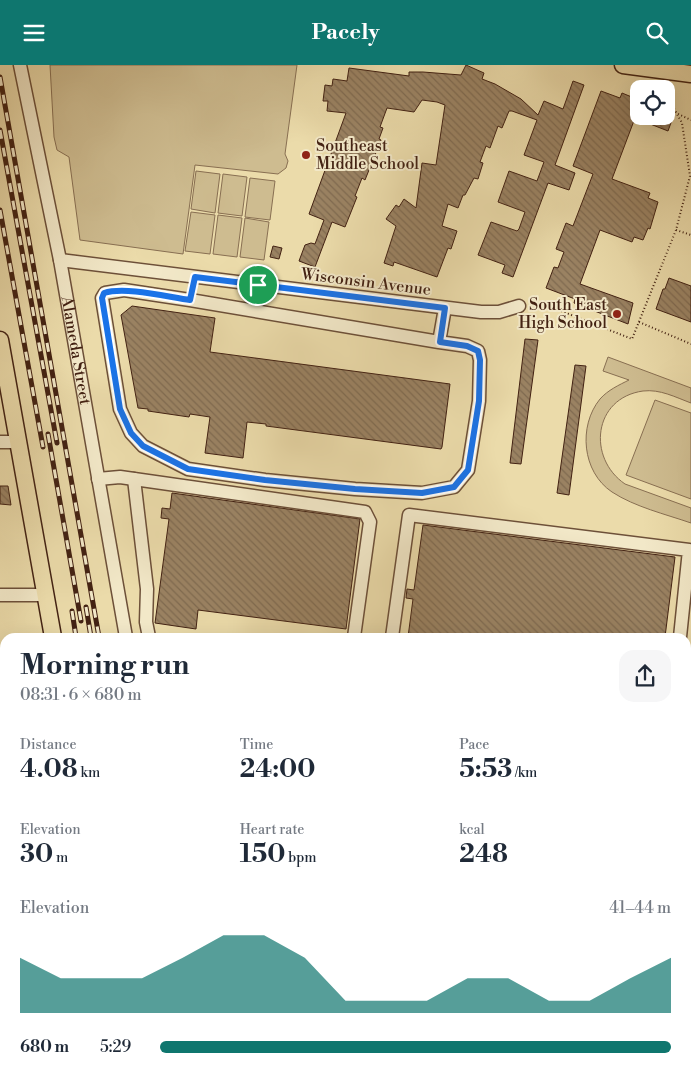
<!DOCTYPE html>
<html lang="en">
<head>
<meta charset="utf-8">
<style>
  body { margin:0; font-family:"Libre Bodoni",serif; background:#f6f6f7; color:#1f2937; height:100vh; display:flex; flex-direction:column; font-size:19px; white-space:nowrap }
  * { box-sizing:border-box; margin:0 }
  p { font-size:16px; color:#747a83 }
  .icon { flex:none; width:28px; height:28px; fill:none; stroke:currentColor; stroke-width:2; stroke-linecap:round; stroke-linejoin:round }
  .map { position:relative; flex:1; overflow:hidden }
  .sheet { position:absolute; left:0px; top:568px; width:691px; height:444px; display:flex; flex-direction:column; background:#fff; border-radius:15px 15px 0 0; box-shadow:0 5px 20px #0002 }
  .sheet>* { flex:none }
  .controls { position:absolute; left:630px; top:15px; display:grid; gap:10px }
  .controls a { display:grid; place-items:center; width:45px; height:45px; border-radius:10px; background:#fff; box-shadow:0 5px 20px #0002; font-size:25px }
  .pin { position:absolute; display:grid; place-items:center; width:42px; height:42px; color:#fff; margin:-21px; border:2px solid #fff; border-radius:50%; box-shadow:0 1px 5px #0007 }
  .round { display:grid; place-items:center; flex:none; width:52px; height:52px; border-radius:15px; background:#f6f6f7 }
  .summary { display:flex; align-items:center; justify-content:space-between; height:85px; padding:0 20px }
  h1 { font-size:28px; font-weight:800; line-height:38px }
  .metrics { display:grid; grid-template-columns:repeat(3,1fr); gap:8px; height:85px; padding:5px 20px }
  .metrics div { display:grid; align-content:center }
  .metrics b { font-size:25px; font-weight:800 }
  .metrics small { font-size:14px; font-weight:400 }
  .metrics p { font-size:14px }
  .chart { height:140px; padding:10px 20px }
  .chart p { display:flex; justify-content:space-between }
  .chart svg { width:100%; height:90px; margin-top:5px; fill:#0f766e; opacity:.7 }
  ul { padding:0 20px; list-style:none; font-size:16px }
  li { display:grid; grid-template-columns:80px 60px 1fr; align-items:center; height:38px }
  li i { height:12px; border-radius:6px; background:#0f766e }
  header { display:flex; justify-content:space-between; align-items:center; height:65px; padding:0 20px; background:#0f766e; color:#fff; font-size:22px; font-weight:800 }
  .map>svg:first-child { display:block }
</style>
</head>
<body>
<header><svg class="icon" aria-label="menu" viewBox="0 0 24 24"><path d="M4 6h16M4 12h16M4 18h16"/></svg>Pacely<svg class="icon" aria-label="search" viewBox="0 0 24 24"><circle cx="10" cy="10" r="6"/><path d="M15 15l6 6"/></svg></header>
<div class="map">
<svg width="691" height="1011" viewBox="0 0 691 1011">
  <defs>
    <pattern id="building-back-hatch" width="6" height="6" patternUnits="userSpaceOnUse" patternTransform="scale(1.25)"><rect width="6" height="6" fill="#9a8262"/><path d="M-1 5l2 2M0 0l6 6M5-1l2 2" fill="none" stroke="#7f6a50"/></pattern>
  </defs>
  <rect width="100%" height="100%" fill="#ebdbaa"/>
  <filter id="stains"><feTurbulence type="fractalNoise" baseFrequency=".004" numOctaves="4"/><feColorMatrix values="0 0 0 0 .2 0 0 0 0 .09 0 0 0 0 .02 0 0 0 .5 -.17"/></filter>
  <radialGradient id="worn" r=".72"><stop offset=".6" stop-color="#630" stop-opacity="0"/><stop offset="1" stop-color="#630" stop-opacity=".3"/></radialGradient>
  <path fill="#cebc90" stroke="#886f52" d="M50,0H297L285,89L288,96L286,103L278,109L195,100L183,189L80,175L69,92L57,85L54,72Z
    M196,106L220,109L215,148L191,144Z
    M223,109L247,112L242,151L218,148Z
    M250,113L275,116L270,155L245,152Z
    M191,147L215,150L210,189L185,186Z
    M218,150L242,153L237,192L213,189Z
    M245,153L269,157L264,195L240,192Z
    M608,292L691,323V338C675,332 660,324 643,326C593,333 587,393 625,419L691,443V458C665,449 635,442 612,427C582,407 578,361 600,334C608,325 619,320 629,315L603,306Z
    M655,335L691,348V434L626,410Z"/>
  <path fill="url(#building-back-hatch)" stroke="#432213" d="M466,0L484,8L482,14L495,19L521,34L538,50L544,36L563,44L573,16L584,20L555,100L575,108L569,125L548,118L513,212L502,208L505,200L478,190L491,157L517,166L519,164L525,147L498,137L509,106L537,116L544,97L524,90L537,55L512,46H509L502,63L498,61L490,83L486,81L480,97L483,98L478,114L474,113L465,130H463L458,143L448,139L442,161L457,166L451,184L448,183L437,212L394,197L393,201L384,198L396,161L386,154L396,140L399,142L404,134L416,143L422,98L436,100L445,40L437,37L422,35L414,47L387,43L380,62L383,63L379,74L381,75L365,115L362,113L355,131L357,132L345,162L332,157L315,202L299,196L305,180L311,178L315,179L324,155L309,149L346,48L327,46L328,36H323L325,20L332,21L333,14L347,16L349,3L409,11V7H423L461,10Z
    M601,26L620,33L622,28L639,35V41L635,51H663L672,55L668,66L635,53L612,114L650,128L648,133L658,137L650,164L648,163L643,175L634,172L632,177L600,165L580,219L633,238L628,259L574,238L575,234L546,223L554,202L558,203L564,187L556,184L566,158L573,161L593,109L573,101Z
    M273,181L282,183L279,194L270,192Z
    M669,213L691,221V257L656,244L663,224H665Z
    M132,241L215,253L210,287L450,319L442,382L441,384L266,361V359L247,357L243,393L205,388L210,352L190,349L189,352L148,346V344L138,343L121,250Z
    M525,274L538,275L521,399L510,398Z
    M575,300L586,301L569,430L557,428Z
    M0,421H8L11,440L0,439Z
    M172,428L360,454L346,564L198,545L196,564L155,558L169,454L161,453L162,443L170,444Z
    M423,460L675,492L665,572H408L413,534L406,533L407,524L414,525Z"/>
  <g fill="none" stroke-linecap="round" stroke-linejoin="round">
    <g stroke="#6d5039" stroke-width="15">
      <g id="minor">
        <path id="s1" d="M20,0L60,195L126,572"/>
        <path d="M60,195L481,247H499L519,241"/>
        <path d="M439,277L467,281L478,286L480,295L479,336L468,405L454,422L422,428L355,424L265,415L188,404L143,381L131,368L120,344L102,233L105,228L124,225L190,235L439,277L445,243"/>
        <path d="M0,377H18"/>
        <path d="M98,414L120,412L365,447L370,457L354,572"/>
        <path d="M134,414L147,524L146,557L149,572"/>
        <path d="M0,530H45"/>
        <path d="M392,572L409,450L689,485L680,572"/>
        <path d="M0,614L5,613"/>
        <path d="M686,696L691,702"/>
        <path d="M0,756L5,755"/>
        <path d="M686,773L691,738"/>
        <path d="M686,869L691,870"/>
        <path d="M192,1006L193,1011"/>
        <path d="M249,1006L255,1009L271,1011"/>
        <path d="M523,1011V1006"/>
        <path d="M564,1011L565,1006"/>
      </g>
    </g>
    <g stroke="#432213" stroke-width="19">
      <path id="major" d="M623,0L691,9
        M0,275L53,572
        M122,1006L123,1011"/>
    </g>
    <path stroke="#432213" stroke-width="2" stroke-dasharray="1 2.5" stroke-linecap="butt" d="M678,49L691,55
      M676,165L691,170
      M531,241L546,240L632,274L676,165L690,111L682,58L672,40
      M639,257L691,279"/>
    <use href="#minor" stroke="#f2e8c8" stroke-width="12"/>
    <use href="#major" stroke="#ebdbaa" stroke-width="16"/>
    <g stroke="#432213" stroke-width="5">
      <path id="rail" d="M0,12L99,572
        M0,65L57,378
        M0,145L43,382
        M48,369L81,556
        M86,542L91,572
        M72,546L76,572
        M152,1006L153,1011
        M170,1006L171,1011"/>
    </g>
    <use href="#rail" stroke="#f2e8c8" stroke-width="3" stroke-dasharray="9" stroke-linecap="butt"/>
  </g>
  <g fill="none" stroke-linecap="round" stroke-linejoin="round">
    <g stroke="#fff" stroke-width="10">
      <path id="route" d="M195,212L445,243L440,277L467,281L478,286L480,295L479,336L468,405L454,422L422,428L355,424L265,415L188,404L143,381L131,368L120,344L102,233L104,228C125,221 168,232 190,235Z"/>
    </g>
    <use href="#route" stroke="#1a73e8" stroke-width="6"/>
  </g>
  <g fill="#8f2418" stroke="#f2e8c8" stroke-width="2">
    <circle cx="306" cy="90" r="5"/>
    <circle cx="617" cy="249" r="5"/>
  </g>
  <g text-anchor="middle" dominant-baseline="central" stroke-width="4" stroke-linejoin="round" paint-order="stroke">
    <g font-size="16" fill="#432213" stroke="#f2e8c8" text-anchor="start">
      <text x="316" y="81">Southeast<tspan x="316" dy="18">Middle School</tspan></text>
      <text x="607" y="240" text-anchor="end">South East<tspan x="607" dy="18">High School</tspan></text>
    </g>
    <g font-size="16" fill="#432213" stroke="#f2e8c8">
      <text transform="translate(366 217) rotate(7)">Wisconsin Avenue</text>
      <text stroke="none"><textPath href="#s1" startOffset="291">Alameda Street</textPath></text>
    </g>
  </g>
  <rect width="100%" height="100%" filter="url(#stains)"/>
  <rect width="100%" height="100%" fill="url(#worn)"/>
</svg>
<div class="controls">
<a><svg class="icon" aria-label="locate" viewBox="0 0 24 24"><circle cx="12" cy="12" r="6"/><path d="M12 2v4M12 18v4M2 12h4M18 12h4"/></svg></a>
</div>
<div class="pin" style="left:258px;top:220px;background:#1e9e55"><svg class="icon" aria-label="arrive" viewBox="0 0 24 24"><path d="M6 21V4h12l-3 4 3 4H6"/></svg></div>
<section class="sheet">
<div class="summary"><div><h1>Morning run</h1><p>08:31 · 6 × 680 m</p></div><a class="round"><svg class="icon" aria-label="share" viewBox="0 0 24 24"><path d="M12 15V3M7 8l5-5 5 5M5 13v7h14v-7"/></svg></a></div>
<div class="metrics">
<div><p>Distance</p><b>4.08<small> km</small></b></div>
<div><p>Time</p><b>24:00</b></div>
<div><p>Pace</p><b>5:53<small> /km</small></b></div>
</div>
<div class="metrics">
<div><p>Elevation</p><b>30<small> m</small></b></div>
<div><p>Heart rate</p><b>150<small> bpm</small></b></div>
<div><p>kcal</p><b>248</b></div>
</div>
<div class="chart"><p><span>Elevation</span>41–44 m</p>
<svg viewBox="0 0 160 44" preserveAspectRatio="none"><path d="M0 44V17L10 27L20 27L30 27L40 17L50 6L60 6L70 17L80 38L90 38L100 38L110 27L120 27L130 38L140 38L150 27L160 17V44z"/></svg>
</div>
<ul>
<li><b>680 m</b>5:29<i style="width:100%"></i></li>
</ul>
</section>
</div>
</body>
</html>
